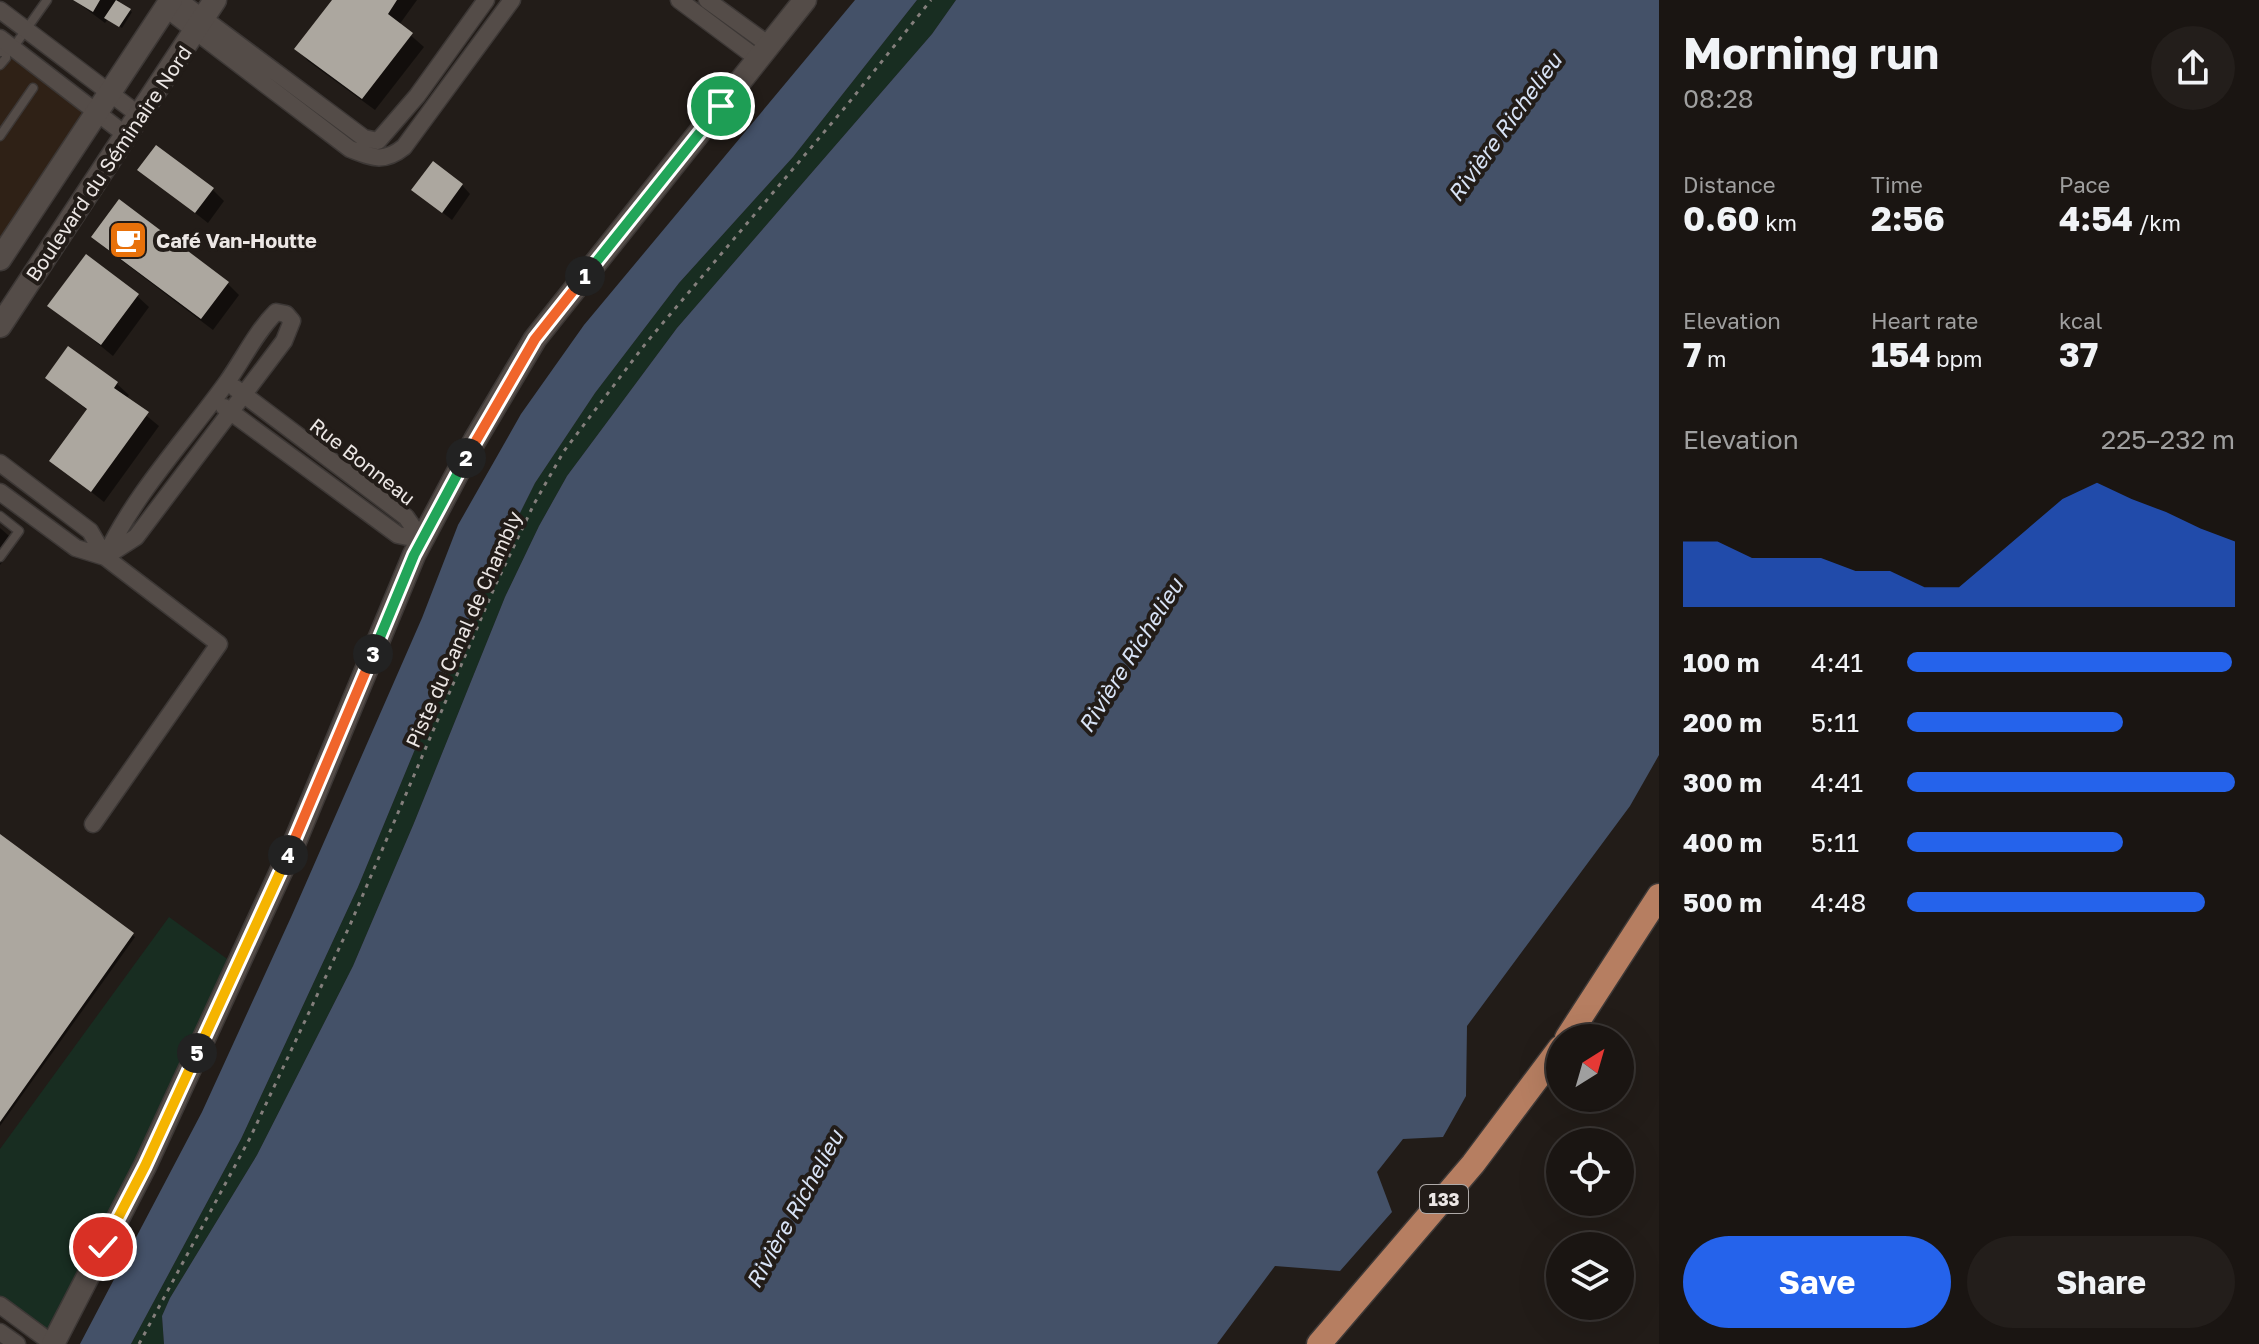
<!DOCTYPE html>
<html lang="en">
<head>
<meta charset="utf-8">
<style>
  body { margin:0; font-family:"Golos Text",sans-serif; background:#231e1b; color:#f1f3f6; height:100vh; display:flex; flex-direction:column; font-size:30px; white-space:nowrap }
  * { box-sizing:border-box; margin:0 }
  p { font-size:26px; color:#9f9f9f }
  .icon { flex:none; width:44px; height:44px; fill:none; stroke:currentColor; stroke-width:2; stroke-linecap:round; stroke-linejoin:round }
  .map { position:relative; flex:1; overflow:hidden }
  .side { display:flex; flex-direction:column; background:#1a1512; width:600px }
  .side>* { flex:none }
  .needle { width:52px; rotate:37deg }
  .controls { position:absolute; left:1546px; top:1024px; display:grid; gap:16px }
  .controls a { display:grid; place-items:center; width:88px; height:88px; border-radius:50%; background:#1a1512; box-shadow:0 8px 32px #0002,0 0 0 2px #383432; font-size:40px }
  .pin { position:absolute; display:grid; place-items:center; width:68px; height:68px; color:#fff; margin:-34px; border:4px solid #fff; border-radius:50%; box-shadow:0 2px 8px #0007 }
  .km { position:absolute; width:40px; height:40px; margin:-20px; border-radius:50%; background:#222; color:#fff; font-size:22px; line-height:40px; text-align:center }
  .round { display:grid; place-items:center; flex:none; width:84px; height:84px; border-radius:42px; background:#231e1b }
  .headline { display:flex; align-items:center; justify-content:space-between; height:136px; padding:0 24px }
  h1 { font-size:44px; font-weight:700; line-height:60px }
  .figures { display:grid; grid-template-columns:repeat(3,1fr); gap:12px; height:136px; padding:8px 24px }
  .figures div { display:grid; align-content:center }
  .figures b { font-size:34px; font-weight:700 }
  .figures small { font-size:22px; font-weight:400 }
  .figures p { font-size:22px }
  .chart { height:224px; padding:16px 24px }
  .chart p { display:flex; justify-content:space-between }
  .chart svg { width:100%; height:144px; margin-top:8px; fill:#2563eb; opacity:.7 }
  .cta { display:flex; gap:16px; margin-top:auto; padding:16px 24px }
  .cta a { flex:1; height:92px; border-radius:48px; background:#2563eb; color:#fff; font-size:32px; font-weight:700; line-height:92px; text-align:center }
  .cta a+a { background:#231e1b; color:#f1f3f6 }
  ul { padding:0 24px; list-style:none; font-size:26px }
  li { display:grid; grid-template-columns:128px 96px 1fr; align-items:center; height:60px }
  li i { height:20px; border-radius:10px; background:#2563eb }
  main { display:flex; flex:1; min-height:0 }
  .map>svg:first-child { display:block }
</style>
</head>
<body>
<main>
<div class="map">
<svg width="1659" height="1344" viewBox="0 0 1659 1344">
  <rect width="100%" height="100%" fill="#221c18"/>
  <path fill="#2f2116" d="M0,50L84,113L0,239Z"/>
  <path fill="#182d21" d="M917,0H956L932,34L677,328L567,476L539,526L505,597L414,823L353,966L257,1155L170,1298L162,1316L164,1344H131L241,1139L358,887L478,597L535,483L595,393L679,283L793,157Z
    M169,917L237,966L53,1344L0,1305V1149Z"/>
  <path fill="#445168" d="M855,0H917L793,157L679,283L595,393L535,483L478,597L358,887L241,1139L131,1344H80L202,1112L292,915L422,618L458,525L521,414L584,325Z
    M956,0H1659V755L1630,806L1467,1026L1466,1096L1443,1137L1403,1139L1377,1172L1392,1212L1340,1271L1275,1266L1217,1344H164L162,1316L170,1298L257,1155L353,966L414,823L505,597L539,526L567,476L677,328L932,34Z"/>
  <path fill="#0007" d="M74,0H120L118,2L132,12L122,28L108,19L105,23Z
    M334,0H417L399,25L424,47L375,110L308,61L297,49Z
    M140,170L212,189L224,201L208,223Z
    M462,185L470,194L452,220L414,190Z
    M93,236L227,283L239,295L213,330L105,248Z
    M137,296L149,307L113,356L50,305Z
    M47,377L117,384L129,395L126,399L159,426L104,502L52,461L88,411Z
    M0,528L16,542L0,565Z
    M0,837L135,937L0,1126Z"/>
  <path fill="#aca79f" d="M73,0H100L93,12Z
    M116,0L131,9L119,27L104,18Z
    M332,0H397L388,14L413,33L362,99L294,49Z
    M156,145L214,188L195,213L137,170Z
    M433,161L463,184L442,213L411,190Z
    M119,199L229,282L201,319L91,237Z
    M86,254L139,294L101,345L47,306Z
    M68,346L118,382L114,388L149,412L91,492L49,461L87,409L45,378Z
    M0,834L134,933L0,1122Z"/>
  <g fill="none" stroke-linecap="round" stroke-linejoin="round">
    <g stroke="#3d3836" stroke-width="11">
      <path id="lane" d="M13,48L47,0
        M0,52L6,51V58L0,65
        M0,136L33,88
        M0,516L19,531L0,557"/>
    </g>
    <g stroke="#3d3836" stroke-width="19">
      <path id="street" d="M179,0L364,138L378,141L417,96L486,0
        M679,0L758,59
        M707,0L769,45
        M165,8L350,149C373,158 384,163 404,147L512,0
        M0,10L139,115
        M0,38L126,135
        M276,312L286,314L292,321L284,341L136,537L105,557C135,493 186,439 227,382C244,358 256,332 276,312Z
        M235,388L406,517L422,540
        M224,407L398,535L422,540
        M0,463L90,531L105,557
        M0,492L76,548L105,557L219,644L93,824
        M0,1305L53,1344
        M0,1332L17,1344"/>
    </g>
    <g stroke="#3d3836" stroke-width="25">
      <path id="secondary" d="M0,259L171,0
        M0,326L215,0
        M53,1344L145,1166L296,839L414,555L475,440L535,339L805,0"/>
    </g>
    <g stroke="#3d3836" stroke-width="27">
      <path id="primary" d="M1567,1038L1659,896
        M1319,1344L1473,1164L1560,1048"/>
    </g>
    <path stroke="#847f7c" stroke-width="3" stroke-dasharray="4 6" stroke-linecap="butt" d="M139,1344L250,1138L350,925L495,586L534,504L564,451L646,343L847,105L931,0"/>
    <use href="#lane" stroke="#544c48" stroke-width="8"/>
    <use href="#street" stroke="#544c48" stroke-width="16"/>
    <use href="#secondary" stroke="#544c48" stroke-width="22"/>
    <use href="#primary" stroke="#b67e61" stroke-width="24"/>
  </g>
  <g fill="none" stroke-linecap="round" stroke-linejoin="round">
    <g stroke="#fff" stroke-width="16">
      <path id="split-1" d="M585,276L721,106"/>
    </g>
    <g stroke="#fff" stroke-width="16">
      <path id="split-2" d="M466,458L535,339L585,276"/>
    </g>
    <g stroke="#fff" stroke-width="16">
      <path id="split-3" d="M373,654L414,555L466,458"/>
    </g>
    <g stroke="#fff" stroke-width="16">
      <path id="split-4" d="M288,855L373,654"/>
    </g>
    <g stroke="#fff" stroke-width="16">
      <path id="split-5" d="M197,1053L288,855"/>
    </g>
    <g stroke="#fff" stroke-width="16">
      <path id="split-6" d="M103,1247L145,1166L197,1053"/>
    </g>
    <use href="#split-1" stroke="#22a559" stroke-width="10"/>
    <use href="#split-2" stroke="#f0652b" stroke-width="10"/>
    <use href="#split-3" stroke="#22a559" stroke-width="10"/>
    <use href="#split-4" stroke="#f0652b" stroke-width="10"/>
    <use href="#split-5" stroke="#f5b400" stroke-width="10"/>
    <use href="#split-6" stroke="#f5b400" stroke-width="10"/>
  </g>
  <defs>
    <g id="cafe-square" transform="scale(2)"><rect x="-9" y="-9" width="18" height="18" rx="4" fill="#e8710a" stroke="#221c18"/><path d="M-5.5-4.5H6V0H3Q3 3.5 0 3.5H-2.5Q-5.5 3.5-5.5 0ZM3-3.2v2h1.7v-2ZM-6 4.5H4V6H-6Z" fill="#fff"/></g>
  </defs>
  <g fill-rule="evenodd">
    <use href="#cafe-square" x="128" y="240"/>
  </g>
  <g text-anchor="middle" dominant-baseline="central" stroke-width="8" stroke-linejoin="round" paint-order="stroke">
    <rect fill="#221c18" stroke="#afaaa8" stroke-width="2" x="1420" y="1185" width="48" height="28" rx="6"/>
    <g font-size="18" font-weight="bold" fill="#ece7e5">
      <text x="1444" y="1199">133</text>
    </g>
    <g font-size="20" fill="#ece7e5" stroke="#221c18">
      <text transform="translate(108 163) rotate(-56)">Boulevard du Séminaire Nord</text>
      <text transform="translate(363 461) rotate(38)">Rue Bonneau</text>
      <text transform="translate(463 629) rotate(-66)">Piste du Canal de Chambly</text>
    </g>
    <g font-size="20" font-weight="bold" fill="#ece7e5" stroke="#221c18" text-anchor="start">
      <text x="156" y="240">Café Van-Houtte</text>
    </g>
    <g font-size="22" font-style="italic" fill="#d8e3f6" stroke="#221c18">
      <text transform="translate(1504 127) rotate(-54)">Rivière Richelieu</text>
      <text transform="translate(1130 655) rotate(-58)">Rivière Richelieu</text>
      <text transform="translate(794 1209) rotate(-61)">Rivière Richelieu</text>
    </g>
  </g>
</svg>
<div class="controls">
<a><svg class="needle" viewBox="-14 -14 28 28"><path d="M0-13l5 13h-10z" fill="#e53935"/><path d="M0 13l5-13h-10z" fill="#9f9f9f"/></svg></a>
<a><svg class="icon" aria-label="locate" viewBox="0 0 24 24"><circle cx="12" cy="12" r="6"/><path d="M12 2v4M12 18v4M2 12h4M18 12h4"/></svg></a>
<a><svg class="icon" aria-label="layers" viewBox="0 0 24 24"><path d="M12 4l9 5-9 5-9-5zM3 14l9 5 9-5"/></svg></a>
</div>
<div class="pin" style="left:721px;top:106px;background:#1e9e55"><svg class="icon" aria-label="arrive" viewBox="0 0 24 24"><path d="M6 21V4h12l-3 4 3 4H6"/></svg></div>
<div class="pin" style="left:103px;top:1247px;background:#d93025"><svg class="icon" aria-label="check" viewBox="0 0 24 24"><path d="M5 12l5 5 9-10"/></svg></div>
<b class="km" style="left:585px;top:276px">1</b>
<b class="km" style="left:466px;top:458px">2</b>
<b class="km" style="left:373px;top:654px">3</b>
<b class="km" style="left:288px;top:855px">4</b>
<b class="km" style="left:197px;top:1053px">5</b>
</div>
<section class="side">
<div class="headline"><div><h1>Morning run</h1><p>08:28</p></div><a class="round"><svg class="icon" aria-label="share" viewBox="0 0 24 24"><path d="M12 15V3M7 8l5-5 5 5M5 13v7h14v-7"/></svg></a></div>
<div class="figures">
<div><p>Distance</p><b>0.60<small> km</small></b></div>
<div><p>Time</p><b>2:56</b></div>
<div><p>Pace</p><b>4:54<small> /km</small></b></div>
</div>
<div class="figures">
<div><p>Elevation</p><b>7<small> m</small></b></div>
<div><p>Heart rate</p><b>154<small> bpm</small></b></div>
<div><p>kcal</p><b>37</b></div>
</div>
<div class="chart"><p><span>Elevation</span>225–232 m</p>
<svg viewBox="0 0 160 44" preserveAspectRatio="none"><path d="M0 44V24L10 24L20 29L30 29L40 29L50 33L60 33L70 38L80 38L90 29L100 20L110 11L120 6L130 11L140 15L150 20L160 24V44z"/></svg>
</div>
<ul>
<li><b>100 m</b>4:41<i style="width:99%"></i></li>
<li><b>200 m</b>5:11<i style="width:66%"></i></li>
<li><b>300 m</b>4:41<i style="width:100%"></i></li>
<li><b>400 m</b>5:11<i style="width:66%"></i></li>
<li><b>500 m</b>4:48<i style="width:91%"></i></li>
</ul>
<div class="cta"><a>Save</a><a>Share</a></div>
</section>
</main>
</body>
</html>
